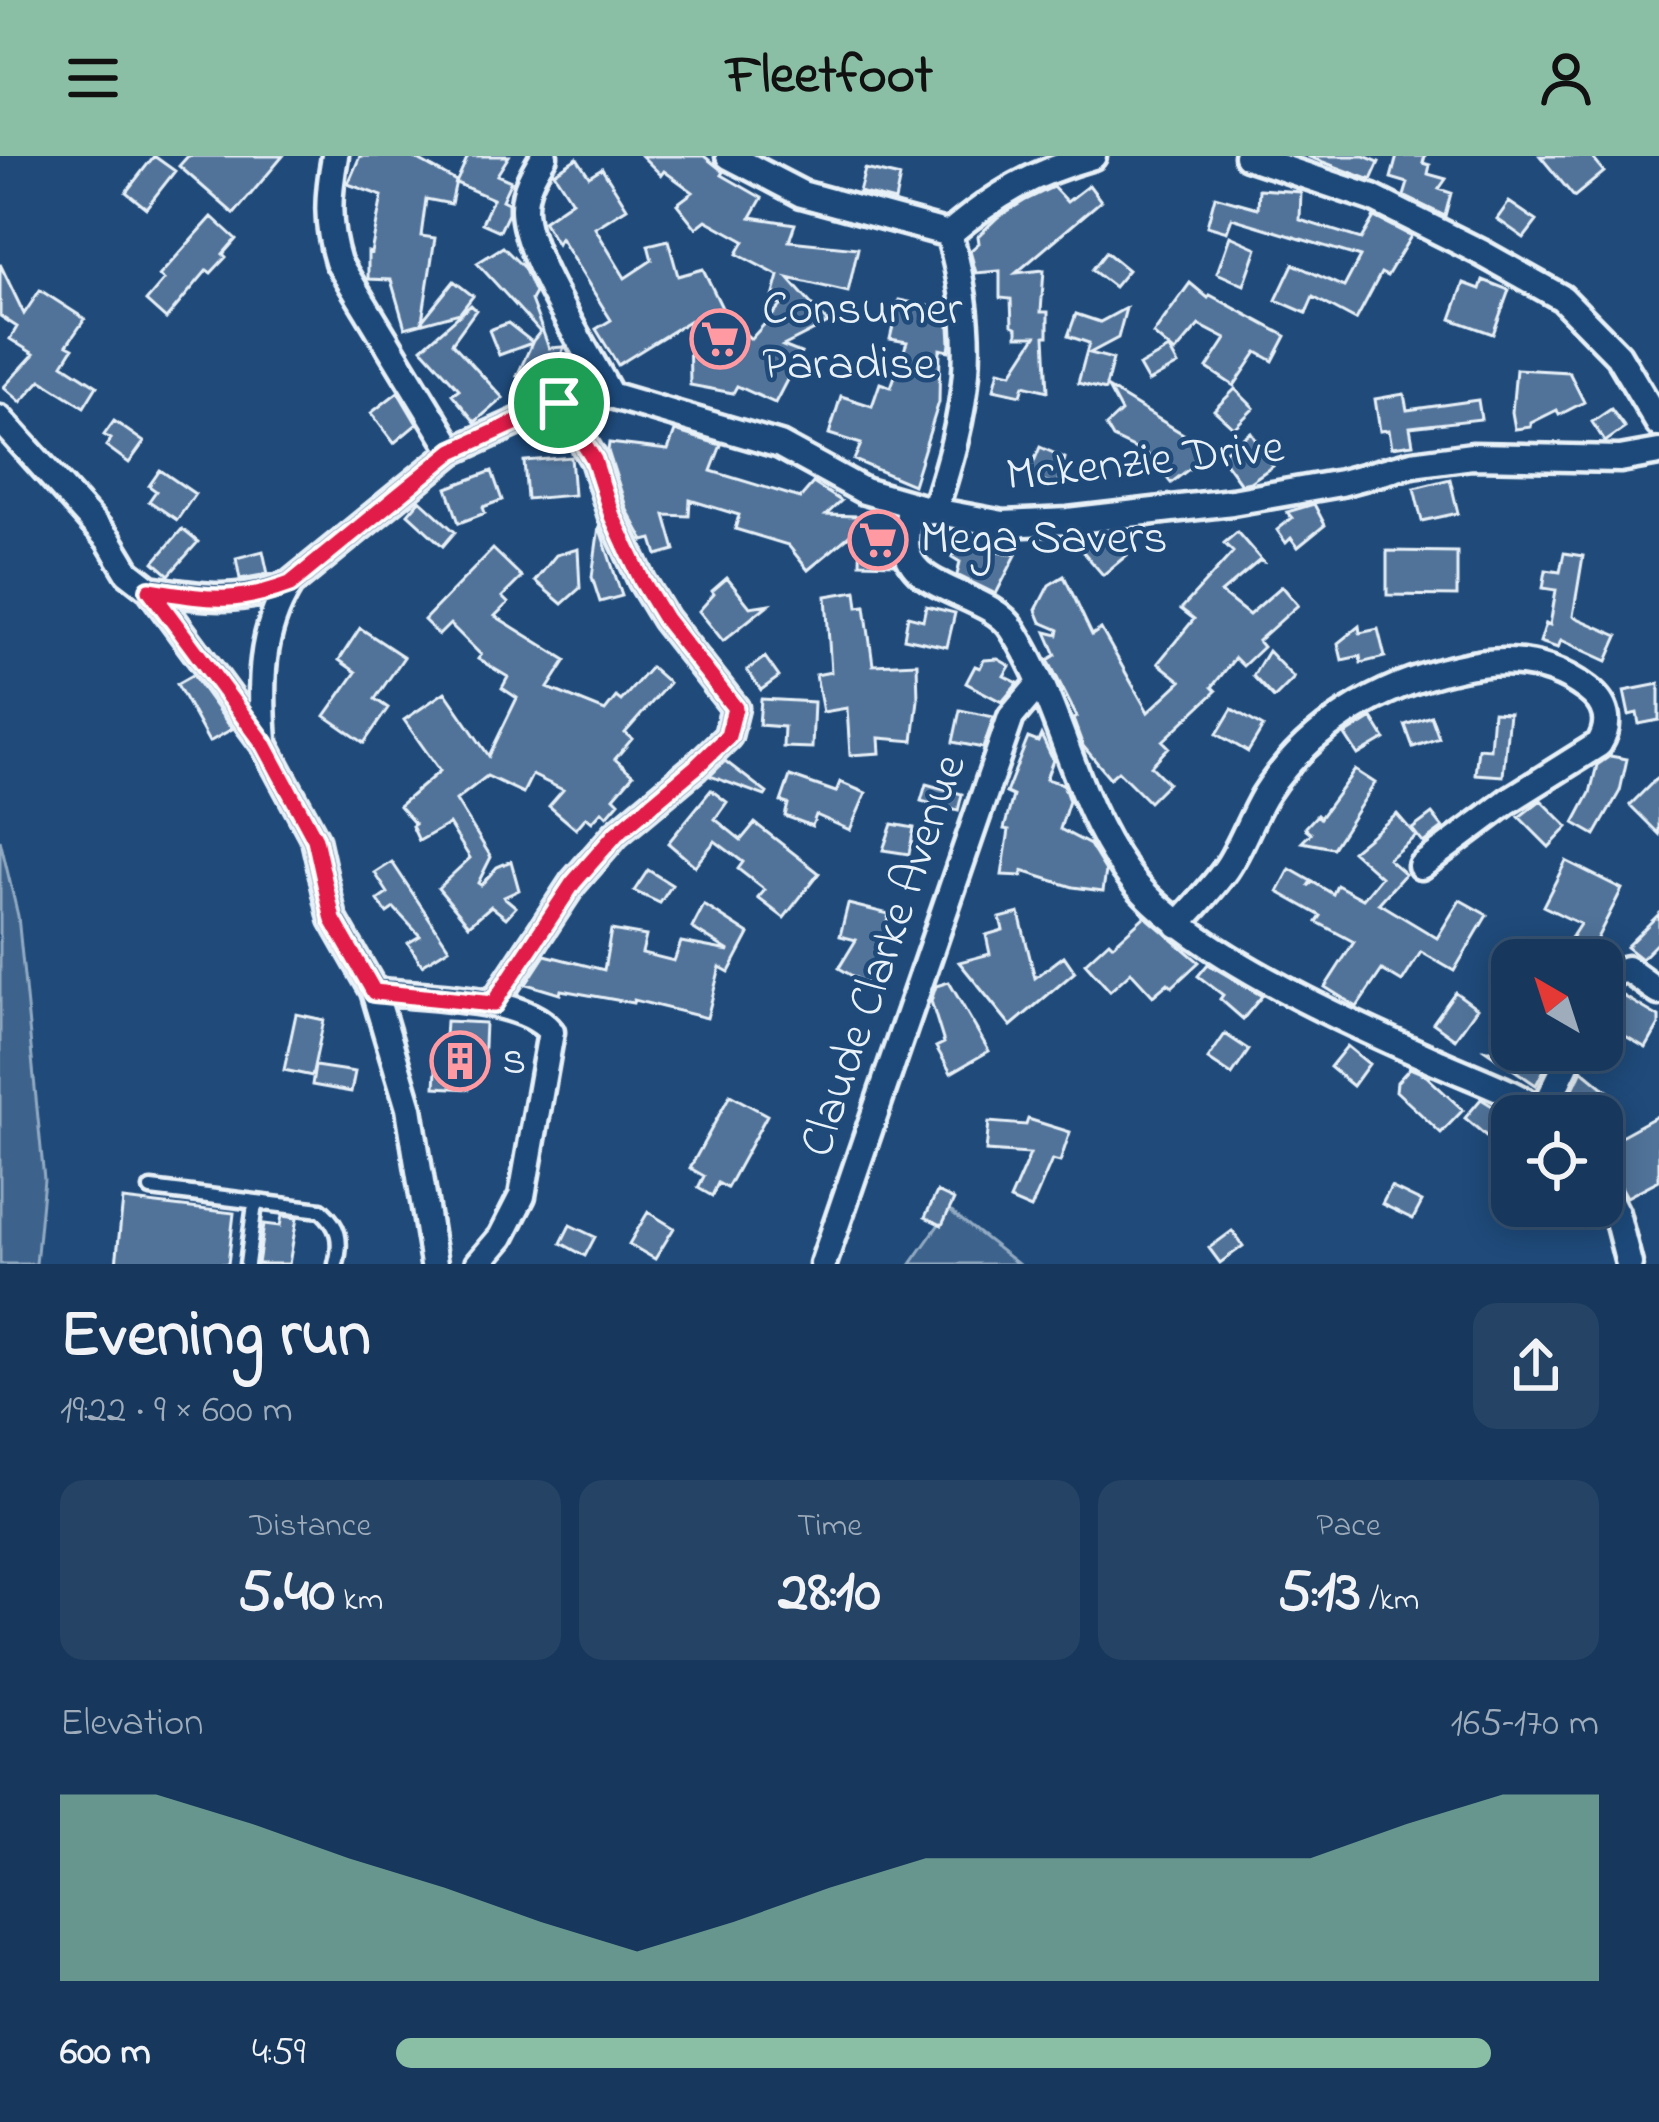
<!DOCTYPE html>
<html lang="en">
<head>
<meta charset="utf-8">
<style>
  body { margin:0; font-family:"Indie Flower",sans-serif; background:#244365; color:#f1f3f6; height:100vh; display:flex; flex-direction:column; font-size:45px; white-space:nowrap }
  * { box-sizing:border-box; margin:0 }
  p { font-size:39px; color:#9eacbb }
  .icon { flex:none; width:66px; height:66px; fill:none; stroke:currentColor; stroke-width:2; stroke-linecap:round; stroke-linejoin:round }
  .map { position:relative; height:1108px; overflow:hidden }
  .details { display:flex; flex-direction:column; background:#17385c; flex:1 }
  .details>* { flex:none }
  .needle { width:78px; rotate:321deg }
  .buttons { position:absolute; left:1491px; top:783px; display:grid; gap:24px }
  .buttons a { display:grid; place-items:center; width:132px; height:132px; border-radius:24px; background:#17385c; box-shadow:0 6px 30px #0003,0 0 0 3px #365272; font-size:60px }
  .pin { position:absolute; display:grid; place-items:center; width:102px; height:102px; color:#fff; margin:-51px; border:6px solid #fff; border-radius:50%; box-shadow:0 3px 12px #0007 }
  .round { display:grid; place-items:center; flex:none; width:126px; height:126px; border-radius:24px; background:#244365 }
  .overview { display:flex; align-items:center; justify-content:space-between; height:204px; padding:0 60px }
  h1 { font-size:66px; font-weight:700; line-height:90px }
  .metrics { display:grid; grid-template-columns:repeat(3,1fr); gap:18px; height:204px; padding:12px 60px }
  .metrics div { display:grid; align-content:center; border-radius:24px; background:#244365; text-align:center }
  .metrics b { font-size:60px; font-weight:700 }
  .metrics small { font-size:33px; font-weight:400 }
  .metrics p { font-size:33px }
  .chart { height:336px; padding:24px 60px }
  .chart p { display:flex; justify-content:space-between }
  .chart svg { width:100%; height:216px; margin-top:12px; fill:#8abfa5; opacity:.7 }
  ul { padding:0 60px; list-style:none; font-size:39px }
  li { display:grid; grid-template-columns:192px 144px 1fr; align-items:center; height:90px }
  li i { height:30px; border-radius:15px; background:#8abfa5 }
  header { display:flex; justify-content:space-between; align-items:center; height:156px; padding:0 60px; background:#8abfa5; color:#111; font-size:54px; font-weight:700 }
  .map>svg:first-child { display:block }
</style>
</head>
<body>
<header><svg class="icon" aria-label="menu" viewBox="0 0 24 24"><path d="M4 6h16M4 12h16M4 18h16"/></svg>Fleetfoot<svg class="icon" aria-label="person" viewBox="0 0 24 24"><circle cx="12" cy="8" r="4"/><path d="M4 21q1-7 8-7t8 7"/></svg></header>
<div class="map">
<svg width="1659" height="1108" viewBox="0 0 1659 1108">
  <rect width="100%" height="100%" fill="#1f4a7a"/>
  <filter id="ink" filterUnits="userSpaceOnUse"><feTurbulence type="fractalNoise" baseFrequency=".00833" numOctaves="2"/><feDisplacementMap in="SourceGraphic" scale="24" xChannelSelector="R" yChannelSelector="G"/><feConvolveMatrix kernelMatrix="1 2 1 2 8 2 1 2 1" color-interpolation-filters="sRGB"/></filter>
  <g filter="url(#ink)">
    <path fill="#3c628c" stroke="#92aac2" stroke-width="3" d="M0,684L18,760L44,1023L36,1108H0Z
      M949,1054L1018,1108H911Z"/>
    <path fill="#517399" stroke="#e8f1f8" stroke-width="3" d="M154,0L175,15L146,52L126,36Z
      M188,0H283L234,58L179,10Z
      M360,0H411L456,25L451,48L426,43L421,80L435,82L422,165L454,125L473,140L460,157L405,172L391,124L368,123V96L371,97L382,40L348,28Z
      M468,0H509L497,19L511,25L502,44L508,47V58L500,75L482,67L493,43L456,27Z
      M642,0H704L724,16L722,19L762,42L751,61L795,68L789,85L858,92L848,136L788,122L828,167L783,190L801,197L775,247L737,230L733,237L690,229L689,165L618,209L596,173L611,164L560,82L557,88L543,65L572,45L554,17L577,2L589,20L602,12L627,52L595,72L625,122L652,104L648,89L668,84L678,120L703,113L727,162L751,183L781,150L772,145L779,120L737,98L744,85L706,64L696,72L677,48L693,36L664,15L661,19Z
      M1307,0H1364L1379,6L1371,24Z
      M1397,0H1425L1423,7L1430,9L1428,18L1446,23L1439,33L1451,37L1445,60L1404,40L1408,27L1391,22Z
      M1540,0H1591L1604,16L1574,41Z
      M865,13L900,21L895,45L859,36Z
      M1089,29L1101,45L1016,117L1044,114L1041,156H1048V180H1045L1048,235L1024,229L1021,239L994,233L999,214L1012,217L1036,180H1017V172L1012,169L1011,143L1000,142V115L976,117L970,95L979,87L978,80L998,61L1024,45L1053,31L1067,46Z
      M1259,33L1301,36L1300,64L1361,83L1374,61L1411,80L1387,120L1381,117L1356,164L1313,141L1306,157L1276,144L1293,108L1344,131L1360,101L1232,62L1227,76L1207,70L1215,40L1258,52Z
      M1509,46L1537,65L1524,82L1497,63Z
      M212,61L236,83L223,98L226,101L211,117L207,114L166,163L146,145L164,124L159,120Z
      M1230,80L1257,92L1244,129L1217,117Z
      M503,91L524,112L535,137L531,144L549,192L564,191L549,231L517,220L532,187L499,199L489,174L508,167L532,186L540,176L477,107Z
      M1106,96L1128,114L1114,131L1092,114Z
      M0,108L24,158L40,134L85,163L67,189L73,192L63,208L97,230L84,251L41,224L21,246L4,231L34,198L10,183L17,171L0,160Z
      M1483,124L1509,134L1493,178L1451,163L1464,127L1480,133Z
      M1190,127L1208,142L1210,139L1286,180L1273,205L1257,196L1234,230L1207,212L1226,183L1199,169L1175,197L1153,178Z
      M899,144L948,154L950,187L949,195L940,193L939,246L913,329L854,304L861,288L829,278L841,240L872,250L880,227L891,231L907,186L890,183Z
      M471,149L476,154L452,187L503,242L475,266L452,238L459,233L422,192Z
      M1126,152L1118,182L1090,197L1113,203L1105,234L1078,227L1089,187L1068,180L1076,158L1100,166Z
      M1169,193L1178,209L1148,226L1139,210Z
      M1516,213L1569,216L1584,246L1559,259L1557,254L1531,267V271L1515,273L1512,256Z
      M1108,232L1193,284L1197,289L1193,310L1171,327L1148,299L1113,282L1106,270L1121,256Z
      M1235,233L1254,252L1234,272L1214,254Z
      M398,236L417,268L394,287L371,257Z
      M1404,238L1407,254L1478,244L1481,263L1410,271L1413,288L1392,291L1389,274L1380,275L1375,243Z
      M1611,253L1625,272L1605,286L1592,266Z
      M114,265L144,286L129,307L106,290L111,283L104,279Z
      M675,275L721,289L711,315L800,342L813,327L841,345L826,359L892,361L890,390L895,408L860,407L861,370L808,414L788,389L735,373L739,359L690,344L689,360L665,359L675,394L657,399L652,383L644,385L627,354L608,295L609,287L668,294Z
      M1251,276L1273,310L1250,326L1241,328L1220,299Z
      M1040,291L1065,302L1057,331L1028,320Z
      M571,301L574,339L527,343L524,305Z
      M160,314L195,338L177,364L149,345L156,335L149,330Z
      M492,315L502,344L483,351L485,357L459,367L447,332Z
      M1450,323L1458,357L1422,365L1414,332Z
      M420,344L455,376L443,390L408,358Z
      M1314,348L1325,369L1298,391L1291,382L1286,387L1277,374L1292,362L1287,356Z
      M599,370L622,440L600,446L592,421Z
      M182,373L198,386L169,419L154,406Z
      M1237,376L1263,406L1259,405L1221,437L1249,459L1282,430L1298,449L1258,485L1263,491L1243,510L1235,502L1212,531L1216,535L1163,585L1169,591L1151,610L1168,627L1149,646L1118,615L1110,622L1083,590L1073,563L1077,561L1048,504L1056,499L1046,476L1058,479L1059,474L1041,466L1036,454L1049,429L1064,420L1092,479L1101,473L1148,556L1181,525L1158,507L1194,463L1181,453L1233,396L1224,387Z
      M1106,377L1127,399L1103,419L1079,391L1095,378Z
      M961,387L1016,399L996,438L957,419L960,406L952,401Z
      M493,393L522,421L502,441L508,447L495,460L566,504L548,532L605,555L616,541L621,545L651,511L669,527L625,577L632,583L615,603L633,619L614,641L619,646L607,660L602,655L592,666L586,661L576,673L549,650L563,634L532,619L523,637L487,620L456,644L491,701L478,727L481,729L497,711L511,705L519,734L504,741L516,751L506,762L491,750L469,769L438,732L470,702L449,668L419,685L412,670L415,668L399,650L440,615L404,564L445,536L489,600L517,542L502,532L508,521L478,503L481,499L450,468L439,479L424,464Z
      M578,393L580,432L562,448L535,425L556,399Z
      M263,395L268,418L240,423L236,402Z
      M1387,395L1457,396V440L1387,439Z
      M1564,397L1583,400L1573,460L1618,480L1607,505L1561,484L1558,492L1540,486L1546,467L1550,469L1556,434L1543,432L1546,414L1560,416Z
      M727,422L750,451L769,448L723,485L699,455L714,438L712,435Z
      M856,435L858,451L865,450L873,509L917,507L918,544L913,585L879,582L880,597L850,599L847,552L823,556L816,519L831,516L826,440Z
      M926,450L955,457L947,491L904,482L908,460L923,464Z
      M1359,470L1360,477L1378,473L1385,501L1361,507L1360,500L1342,504L1338,487Z
      M360,472L404,501L375,543L388,552L364,587L325,560L356,516L339,504Z
      M1268,495L1294,522L1274,542L1253,520Z
      M765,501L779,521L761,534L747,514Z
      M998,503L1010,510L1004,520L1018,527L1002,546L966,527L975,510L980,512L984,504Z
      M193,519L232,573L209,586L177,528Z
      M1659,528V564L1639,568L1637,557L1629,559L1624,535Z
      M761,543L814,546L812,592L783,591L784,571L759,569Z
      M1232,553L1263,571L1248,596L1217,578Z
      M960,554L994,561L983,592L953,586Z
      M1493,556L1509,557L1503,620L1475,618L1478,592L1490,593Z
      M1431,560L1439,582L1413,591L1405,569Z
      M1372,562L1385,583L1358,599L1345,579Z
      M1041,579L1053,604L1046,623L1063,628L1069,645L1060,673L1090,689L1106,715L1103,735L1073,731L1022,715V720L1002,719L1009,674L1004,673L1013,640L1006,637L1028,582L1038,586Z
      M1610,600L1627,603L1620,635L1595,679L1574,667L1590,637L1597,609Z
      M725,605L767,637L765,640L710,620Z
      M1355,614L1375,627L1333,692L1302,686L1311,677L1305,672L1317,659L1320,662Z
      M790,620L836,636L840,626L866,637L850,674L816,659L812,670L785,660L788,648L781,646Z
      M1659,620V678L1630,649Z
      M926,628L962,638L958,655L921,645Z
      M711,634L727,646L715,663L741,684L755,667L819,717L784,762L758,742L765,734L738,713L743,706L715,685L695,710L668,687Z
      M1541,644L1568,671L1549,691L1519,661Z
      M1397,658L1416,680L1388,703L1405,718L1379,747L1437,782L1460,744L1487,759L1454,815L1421,796L1402,826L1382,814L1357,851L1325,831L1354,786L1317,766L1321,760L1278,736L1290,713L1311,725L1308,730L1313,726L1333,738L1337,729L1363,743L1381,721L1352,695Z
      M1432,658L1443,672L1423,687L1412,673Z
      M892,668L914,672L909,698L883,694Z
      M1566,705L1622,733L1586,804H1557L1580,768L1543,750Z
      M392,706L449,792L422,809L408,787L420,780L394,752L387,757L378,744L388,737L375,717Z
      M648,714L672,729L660,747L634,735Z
      M848,748L889,758L877,805L864,827L839,812L856,784L840,780Z
      M704,749L749,778L729,816L720,811L707,862L634,844L633,847L561,834L560,838L526,828L545,799L604,814L611,774L646,780L642,797L674,805L681,786L729,795L692,772Z
      M1019,757L1035,822L1064,800L1075,816L1011,870L959,806L990,798L986,779L1003,774L1000,762Z
      M1659,758V785L1641,803L1626,791Z
      M1145,760L1199,806L1172,831L1168,827L1153,840L1131,816L1110,835L1085,807L1109,785L1113,789Z
      M1208,808L1262,840L1243,863L1220,843L1223,839L1198,820Z
      M949,826L989,895L951,917L936,891L944,887L931,845L936,830Z
      M1455,836L1477,852L1455,883L1433,867Z
      M1620,838L1659,861V869L1646,892L1603,867Z
      M296,858L324,864L312,920L284,914Z
      M446,865L485,867L483,913L470,912L469,933L435,931L437,897H444Z
      M1512,866V894H1555L1536,929L1485,894H1493Z
      M1225,878L1249,894L1232,919L1208,903Z
      M1347,890L1369,908L1353,930L1330,911Z
      M315,910L355,916L351,936L312,929Z
      M1410,912L1424,918L1463,954L1441,977L1396,935L1397,926Z
      M1582,914L1610,937L1594,958L1570,939Z
      M730,939L767,959L727,1032L718,1027L712,1040L698,1032L704,1020L690,1012Z
      M1481,943L1512,962V1002L1465,962Z
      M1659,959V1024L1627,1041L1609,1009L1617,1005L1608,987Z
      M1028,963L1070,976L1060,1006L1052,1004L1031,1053L1010,1044L1030,998L986,995L989,966L1026,969Z
      M1391,1031L1422,1046L1413,1063L1382,1048Z
      M937,1036L954,1044L942,1069L925,1061Z
      M123,1044L234,1057L228,1108H116Z
      M648,1056L674,1072L655,1103L629,1088Z
      M282,1060L297,1062L289,1108H258L264,1068L280,1070Z
      M570,1069L595,1081L585,1100L561,1087Z
      M1232,1075L1243,1090L1220,1107L1209,1092Z"/>
    <g fill="none" stroke-linecap="round" stroke-linejoin="round">
      <g stroke="#e8f1f8" stroke-width="21">
        <path id="lane" d="M151,1033L321,1054C339,1070 342,1084 336,1108
          M247,1108L255,1048"/>
      </g>
      <g stroke="#e8f1f8" stroke-width="33">
        <path id="street" d="M335,0C328,39 326,68 338,106L453,295
          M544,0C534,16 524,32 524,52C523,98 587,194 610,239
          M729,0L802,38L949,78C980,185 968,251 934,355
          M1247,0L1372,42L1480,96L1562,142L1618,199L1659,268
          M949,78C996,38 1033,17 1093,0
          M0,263L108,383L128,416L150,433L264,588L315,683L333,763L374,835L409,952L434,1108
          M910,350C909,364 904,381 907,395C916,436 990,437 1013,474C1061,549 1073,641 1125,714C1181,794 1352,868 1442,908C1478,924 1517,937 1549,960
          M150,433C205,442 236,447 290,428L453,295L559,247L610,239L780,289L864,335L934,355L1003,368L1068,365L1232,346L1341,327L1412,308L1472,300L1620,303L1659,296
          M264,586C260,529 259,477 290,428
          M1178,769C1194,751 1212,733 1226,713C1241,691 1250,664 1264,640C1308,571 1380,529 1457,512C1504,501 1549,504 1587,533C1607,548 1612,567 1599,588L1508,645L1421,710
          M1602,833L1613,817L1627,813L1659,836
          M374,835C420,841 522,839 551,876L522,1040L501,1081L478,1108
          M493,848L573,727L616,678L696,611L728,580L735,552L665,463L642,425L612,360L594,304L559,247
          M1543,956L1573,894
          M1602,1029L1616,1057L1629,1108
          M823,1108L1011,561L1040,527"/>
      </g>
      <use href="#lane" stroke="#1f4a7a" stroke-width="12"/>
      <use href="#street" stroke="#1f4a7a" stroke-width="24"/>
    </g>
  </g>
  <g fill="none" stroke-linecap="round" stroke-linejoin="round" filter="url(#ink)">
    <g stroke="#fff" stroke-width="24">
      <path id="route" d="M559,247L594,304L612,360L642,425L665,463L735,552L728,580L696,611L616,678L573,727L493,848L374,836L333,764L315,683L264,588L150,434C208,443 233,449 290,428L453,295Z"/>
    </g>
    <use href="#route" stroke="#e11d48" stroke-width="15"/>
  </g>
  <defs>
    <g id="supermarket-ring" transform="scale(3)"><circle r="9.5" fill="#1f4a7a" stroke="#ff9aa2" stroke-width="1.5"/><path d="M-6-5.5h2.5l.6 2H6L4.5 2H-2.5L-4.4-4H-6ZM-1.5 3.2a1.3 1.3 0 1 0 .1 0ZM3 3.2a1.3 1.3 0 1 0 .1 0Z" fill="#ff9aa2"/></g>
    <g id="building-ring" transform="scale(3)"><circle r="9.5" fill="#1f4a7a" stroke="#ff9aa2" stroke-width="1.5"/><path d="M-4-6H4V6H1V3H-1V6H-4ZM-2.5-4.3h1.7v1.8h-1.7ZM.8-4.3h1.7v1.8H.8ZM-2.5-1h1.7V.8h-1.7ZM.8-1h1.7V.8H.8Z" fill="#ff9aa2"/></g>
  </defs>
  <g fill-rule="evenodd">
    <use href="#supermarket-ring" x="720" y="183"/>
    <use href="#supermarket-ring" x="878" y="384"/>
    <use href="#building-ring" x="460" y="905"/>
  </g>
  <g text-anchor="middle" dominant-baseline="central" stroke-width="9" stroke-linejoin="round" paint-order="stroke">
    <g font-size="48" fill="#e8f1f8" stroke="#1f4a7a" text-anchor="start">
      <text x="762" y="155">Consumer<tspan x="762" dy="55">Paradise</tspan></text>
      <text x="920" y="384">Mega Savers</text>
      <text x="502" y="905">s</text>
    </g>
    <g font-size="48" fill="#e8f1f8" stroke="#1f4a7a">
      <text transform="translate(1145 307) rotate(-6)">Mckenzie Drive</text>
      <text transform="translate(885 800) rotate(-71)">Claude Clarke Avenue</text>
    </g>
  </g>
</svg>
<div class="buttons">
<a><svg class="needle" viewBox="-14 -14 28 28"><path d="M0-13l5 13h-10z" fill="#e53935"/><path d="M0 13l5-13h-10z" fill="#9eacbb"/></svg></a>
<a><svg class="icon" aria-label="locate" viewBox="0 0 24 24"><circle cx="12" cy="12" r="6"/><path d="M12 2v4M12 18v4M2 12h4M18 12h4"/></svg></a>
</div>
<div class="pin" style="left:559px;top:247px;background:#1e9e55"><svg class="icon" aria-label="arrive" viewBox="0 0 24 24"><path d="M6 21V4h12l-3 4 3 4H6"/></svg></div>
</div>
<section class="details">
<div class="overview"><div><h1>Evening run</h1><p>19:22 · 9 × 600 m</p></div><a class="round"><svg class="icon" aria-label="share" viewBox="0 0 24 24"><path d="M12 15V3M7 8l5-5 5 5M5 13v7h14v-7"/></svg></a></div>
<div class="metrics">
<div><p>Distance</p><b>5.40<small> km</small></b></div>
<div><p>Time</p><b>28:10</b></div>
<div><p>Pace</p><b>5:13<small> /km</small></b></div>
</div>
<div class="chart"><p><span>Elevation</span>165–170 m</p>
<svg viewBox="0 0 160 44" preserveAspectRatio="none"><path d="M0 44V6L10 6L20 12L30 19L40 25L50 32L60 38L70 32L80 25L90 19L100 19L110 19L120 19L130 19L140 12L150 6L160 6V44z"/></svg>
</div>
<ul>
<li><b>600 m</b>4:59<i style="width:91%"></i></li>
</ul>
</section>
</body>
</html>
